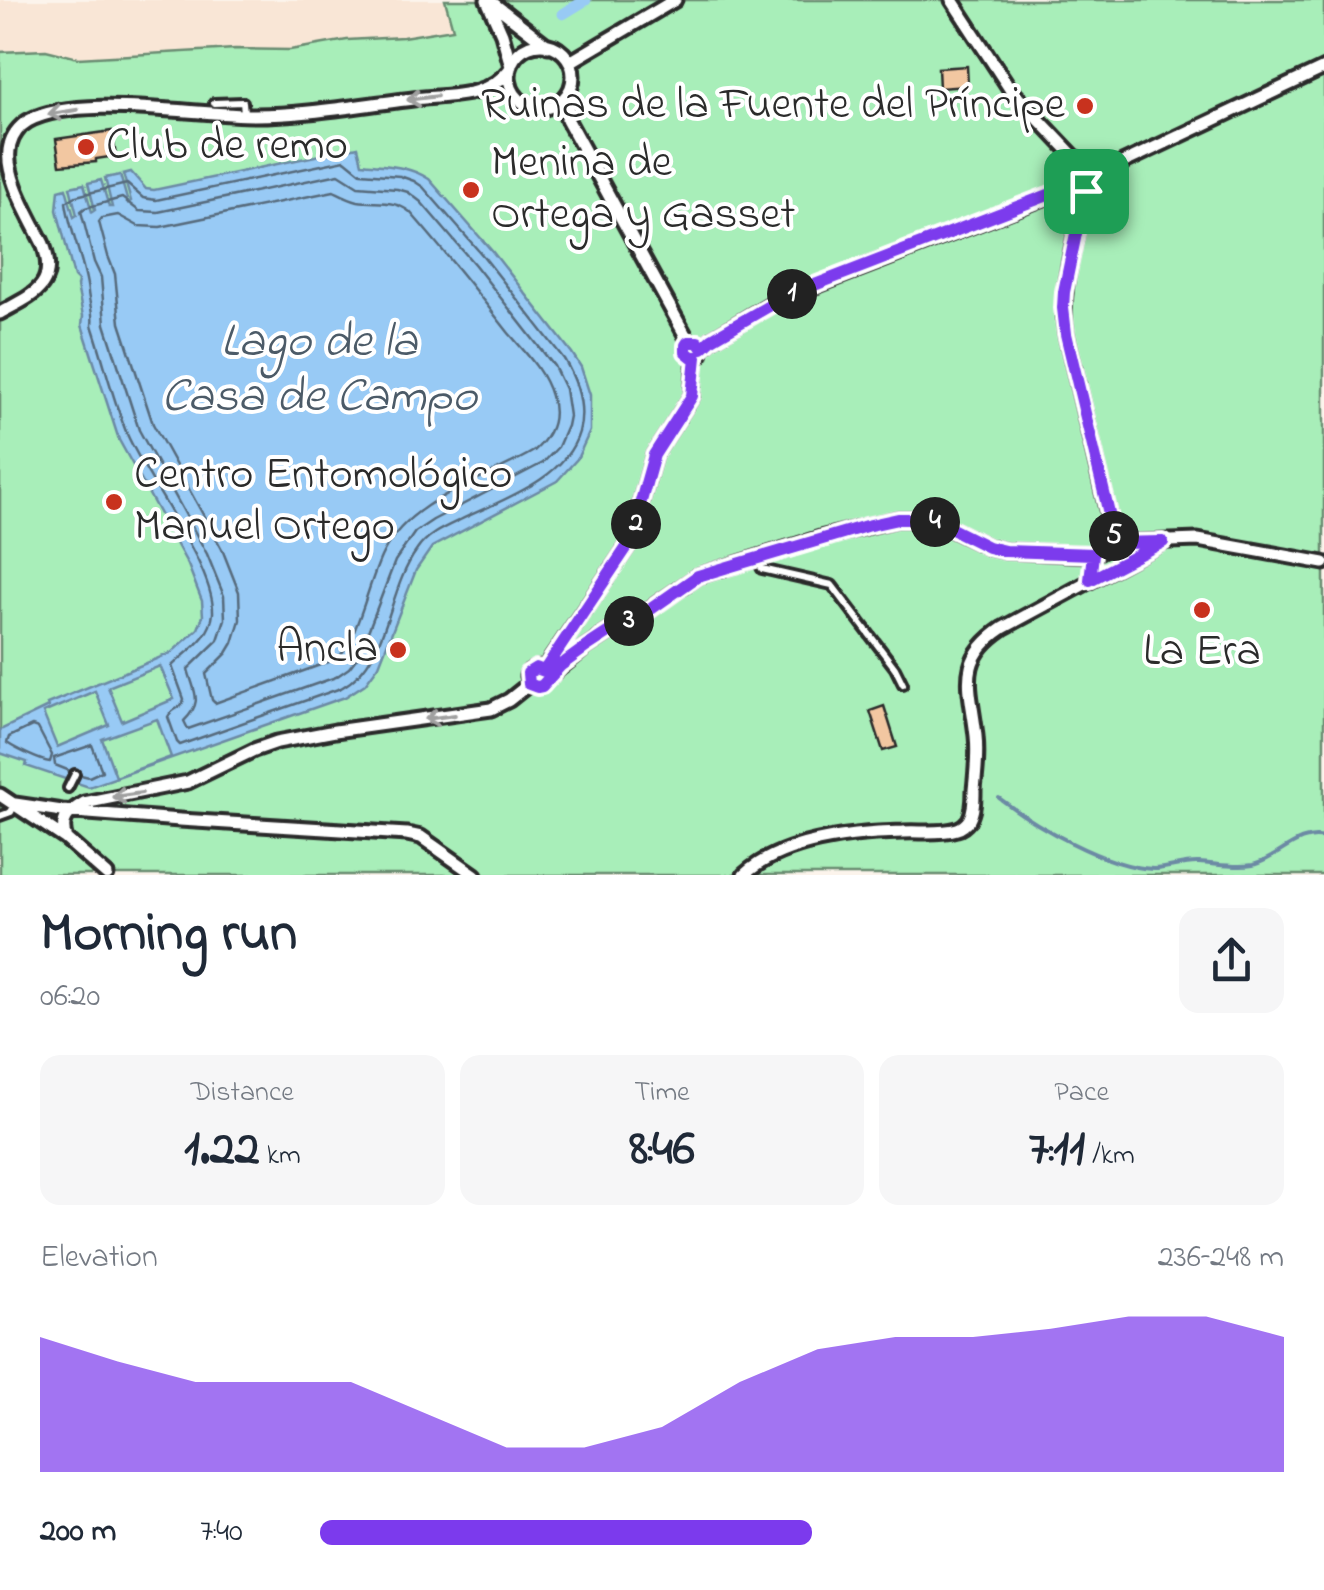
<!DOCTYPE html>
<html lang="en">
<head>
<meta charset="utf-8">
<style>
  body { margin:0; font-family:"Indie Flower",sans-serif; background:#f6f6f7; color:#1f2937; height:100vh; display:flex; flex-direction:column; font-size:38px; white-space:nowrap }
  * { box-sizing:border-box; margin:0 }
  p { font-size:32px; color:#747a83 }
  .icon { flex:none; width:55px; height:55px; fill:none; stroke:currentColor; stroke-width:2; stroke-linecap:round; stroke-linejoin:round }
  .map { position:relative; height:875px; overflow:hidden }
  .sheet { display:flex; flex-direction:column; background:#fff; flex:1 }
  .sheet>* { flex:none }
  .pin { position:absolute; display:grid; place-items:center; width:85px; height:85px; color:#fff; margin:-42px; border-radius:20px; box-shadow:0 5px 15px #0006 }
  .km { position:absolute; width:50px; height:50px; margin:-25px; border-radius:50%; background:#222; color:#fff; font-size:28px; line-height:50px; text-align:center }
  .round { display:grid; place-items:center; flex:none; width:105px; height:105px; border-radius:20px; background:#f6f6f7 }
  .headline { display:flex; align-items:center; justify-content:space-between; height:170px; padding:0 40px }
  h1 { font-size:55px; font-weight:700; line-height:75px }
  .metrics { display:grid; grid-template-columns:repeat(3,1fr); gap:15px; height:170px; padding:10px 40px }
  .metrics div { display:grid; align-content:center; border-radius:20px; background:#f6f6f7; text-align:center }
  .metrics b { font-size:50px; font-weight:700 }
  .metrics small { font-size:28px; font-weight:400 }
  .metrics p { font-size:28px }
  .chart { height:280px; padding:20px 40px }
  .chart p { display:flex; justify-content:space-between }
  .chart svg { width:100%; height:180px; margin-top:10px; fill:#7c3aed; opacity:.7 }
  ul { padding:0 40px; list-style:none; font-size:32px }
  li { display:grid; grid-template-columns:160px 120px 1fr; align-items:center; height:75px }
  li i { height:25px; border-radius:12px; background:#7c3aed }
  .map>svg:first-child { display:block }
</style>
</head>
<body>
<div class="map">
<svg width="1324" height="875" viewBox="0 0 1324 875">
  <rect width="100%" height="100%" fill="#fcf4ec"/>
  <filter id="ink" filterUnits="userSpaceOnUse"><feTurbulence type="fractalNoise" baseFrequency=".01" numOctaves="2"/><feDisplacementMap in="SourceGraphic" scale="20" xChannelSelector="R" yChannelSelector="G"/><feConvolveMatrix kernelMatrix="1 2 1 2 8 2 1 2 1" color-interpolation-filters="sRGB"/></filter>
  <g filter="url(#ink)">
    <path fill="#f9e6d6" d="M0,0H445L454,28L403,37L347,40L290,50L235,49L78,59L46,51H0Z"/>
    <path fill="#a8eeb9" stroke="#6a8c72" stroke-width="2.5" d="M445,0H1324V875H0V52L46,50L78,58L235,49L290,50L347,40L403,37L453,29Z"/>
    <path fill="#98caf5" stroke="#6c8aa4" stroke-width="2.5" fill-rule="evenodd" d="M358,147L362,163C386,166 408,165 429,179L492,251L572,353L581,367L590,395V431L577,459L557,481L432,547L416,570L379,665L365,684L345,697L89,787L26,766L27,762L0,753V730L48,707L47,704L171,653L198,629L203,616L202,601L188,565L119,440L82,325L83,316L77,286L78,281L74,277L57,210L59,190L66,188L74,217L77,215L70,187L84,184L92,212L95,210L88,183L101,180L109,207H112L105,178L120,175L128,203L131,201L123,174L131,172L146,189L154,190ZM160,666L174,699L122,721L108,687ZM95,691L109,725L57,747L43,713ZM157,719L171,757L116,777L102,739Z"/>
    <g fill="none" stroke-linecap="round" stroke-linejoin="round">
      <path stroke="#576b7c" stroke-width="2.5" d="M345,160L361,173L400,176L414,181L423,187L484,257L564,359C577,381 586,406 579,432C565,480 501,500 460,520C443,528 427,535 417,550C386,592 390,661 341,688L180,745L177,742L168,717C171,708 182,710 184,699L172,666C188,650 211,638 213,613C215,568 146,479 127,434C113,400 104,361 92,325C94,313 89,304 88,292C85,262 70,233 66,202L76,196L127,184L143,198L156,200Z
        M339,174L358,186L397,189L408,192L421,202L475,265L554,366L565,389L569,416L567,426L558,447L543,463L433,520L415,532L395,561L359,655L349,668L336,677L188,729L184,721C204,701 194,693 188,669L218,640L225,619L224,596L207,554L139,430L105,324L101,277L94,262L81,211L85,208L122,198L139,211L158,212Z
        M334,191C342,195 349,199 358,201C377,204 394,199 410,212C444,251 476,291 508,332C524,351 544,371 551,396C558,417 551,436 534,451C484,481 411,497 383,553C368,582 359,637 337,659L215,703L212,700L206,674L227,653L233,643L240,620L239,592L222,549L153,424L120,323L115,274L108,256L99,222L102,218L118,215L138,226L160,227Z
        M32,726L38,728L52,755L50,762C40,761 16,749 7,743L9,737Z
        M70,771L55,765L54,758L92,745L102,771L89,777L81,775"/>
      <path stroke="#6c8aa4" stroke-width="4" d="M999,798C1036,826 1106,867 1153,869C1168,869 1184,862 1199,863C1217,864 1235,868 1253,865C1278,859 1298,831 1324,838"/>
      <path stroke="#98caf5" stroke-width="11" d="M563,14L586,0"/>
    </g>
    <path fill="#f2c7a1" stroke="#2b2b2b" stroke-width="2.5" d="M967,66L968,86L939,88L938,68Z
      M112,131L116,156L96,159V162L60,165L56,139Z
      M884,706L897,747L883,751L870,711Z"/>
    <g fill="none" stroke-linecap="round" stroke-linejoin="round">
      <g stroke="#2b2b2b" stroke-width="14">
        <path id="service" d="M214,103L243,102L244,113
          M757,559L762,569L832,585L895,668L903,684
          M68,788L75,774
          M0,816L11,812L14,806"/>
      </g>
      <g stroke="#2b2b2b" stroke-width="19">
        <path id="minor" d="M487,0L502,34L511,66
          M489,0L548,46
          M952,0L1010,89L1085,168C1088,187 1083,205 1078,223C1070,260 1060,296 1066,334L1115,543
          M509 76a32 32 0 1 1 64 0a32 32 0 1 1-64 0Z
          M570,62L675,0
          M569,92L567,119L689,342
          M0,313C32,295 59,287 43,244C31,219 2,173 10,145C12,136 19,126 28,121C77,94 195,115 254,115C306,115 361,105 413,99C447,95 488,99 510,69
          M695,357L700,355L702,348L712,339L772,303L1067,189L1324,68
          M543,671L629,544L654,455L692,396L695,357
          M546,679L586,647L615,628L638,617L698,576L820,538L898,519H922L936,522L988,547L1005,551L1093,555L1115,543L1198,540L1324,563
          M0,795L66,839L107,875
          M15,804L62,811L180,820L407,834L421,837L475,875
          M66,839C59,820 68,812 84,803L188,782L254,750L277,742L335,731L491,709L509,700L529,684L527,676L530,671L539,668L543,671
          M744,875C782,840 853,833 903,832C919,831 941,834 957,829C961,828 966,824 969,820C974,811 974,800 974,790C976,772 978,754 976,736C971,688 955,660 1003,628L1159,544"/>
      </g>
      <use href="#service" stroke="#fff" stroke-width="6"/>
      <use href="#minor" stroke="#fff" stroke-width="11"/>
    </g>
    <defs><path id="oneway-shaft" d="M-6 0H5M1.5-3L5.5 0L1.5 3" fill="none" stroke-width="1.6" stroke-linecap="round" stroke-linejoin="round" transform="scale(2.5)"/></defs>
    <g stroke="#a0a0a0">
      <use href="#oneway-shaft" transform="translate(422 98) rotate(173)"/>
      <use href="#oneway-shaft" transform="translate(63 112) rotate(171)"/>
      <use href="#oneway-shaft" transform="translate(440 717) rotate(172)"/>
      <use href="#oneway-shaft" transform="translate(127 795) rotate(172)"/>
    </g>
  </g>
  <g fill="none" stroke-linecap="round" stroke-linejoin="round" filter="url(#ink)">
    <g stroke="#fff" stroke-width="20">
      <path id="route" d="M1087,180L1064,292L1063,308L1066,334L1116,543L1163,542L1090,580L1093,554L1005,551L988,547L948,527L922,519H898L866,526L698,576L638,618L615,628L586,647L560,666L542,686L537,687L529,684L528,673L536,668L544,671L629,544L654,455L692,396L696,357H692L686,352V345L688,342H698L702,348L712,339L786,296Z"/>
    </g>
    <use href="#route" stroke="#7c3aed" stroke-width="12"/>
  </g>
  <g fill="#c8321e" stroke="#fff" stroke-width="4">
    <circle cx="1085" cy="106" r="10"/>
    <circle cx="86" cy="147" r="10"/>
    <circle cx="471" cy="190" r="10"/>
    <circle cx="114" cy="502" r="10"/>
    <circle cx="1202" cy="610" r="10"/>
    <circle cx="398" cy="650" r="10"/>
  </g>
  <g text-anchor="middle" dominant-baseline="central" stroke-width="8" stroke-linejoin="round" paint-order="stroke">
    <g font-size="45" fill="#2b2b2b" stroke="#fff" text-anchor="start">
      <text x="1065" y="106" text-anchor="end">Ruinas de la Fuente del Príncipe</text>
      <text x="106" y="147">Club de remo</text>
      <text x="491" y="164">Menina de<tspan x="491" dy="52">Ortega y Gasset</tspan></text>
      <text x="134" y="476">Centro Entomológico<tspan x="134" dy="52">Manuel Ortego</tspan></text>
      <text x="378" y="650" text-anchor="end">Ancla</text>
      <text x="1202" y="653" text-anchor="middle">La Era</text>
    </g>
    <g font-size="48" font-style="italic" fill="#4c5b68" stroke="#fff">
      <text x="319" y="343">Lago de la<tspan x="319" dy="55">Casa de Campo</tspan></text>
    </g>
  </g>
</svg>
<div class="pin" style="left:1086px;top:191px;background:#1e9e55"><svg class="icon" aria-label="arrive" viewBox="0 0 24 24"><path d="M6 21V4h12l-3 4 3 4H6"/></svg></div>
<b class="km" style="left:792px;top:294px">1</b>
<b class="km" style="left:636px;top:524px">2</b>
<b class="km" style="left:629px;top:621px">3</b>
<b class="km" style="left:935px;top:522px">4</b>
<b class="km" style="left:1114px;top:536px">5</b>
</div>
<section class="sheet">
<div class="headline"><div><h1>Morning run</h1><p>06:20</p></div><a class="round"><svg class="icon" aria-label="share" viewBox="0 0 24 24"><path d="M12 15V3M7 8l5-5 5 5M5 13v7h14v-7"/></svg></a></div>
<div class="metrics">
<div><p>Distance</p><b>1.22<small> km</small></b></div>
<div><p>Time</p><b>8:46</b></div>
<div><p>Pace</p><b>7:11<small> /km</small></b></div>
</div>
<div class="chart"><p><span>Elevation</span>236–248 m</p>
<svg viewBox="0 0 160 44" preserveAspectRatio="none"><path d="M0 44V11L10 17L20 22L30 22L40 22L50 30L60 38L70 38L80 33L90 22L100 14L110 11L120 11L130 9L140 6L150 6L160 11V44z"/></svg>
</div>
<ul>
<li><b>200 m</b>7:40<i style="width:51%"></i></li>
</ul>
</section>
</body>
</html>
